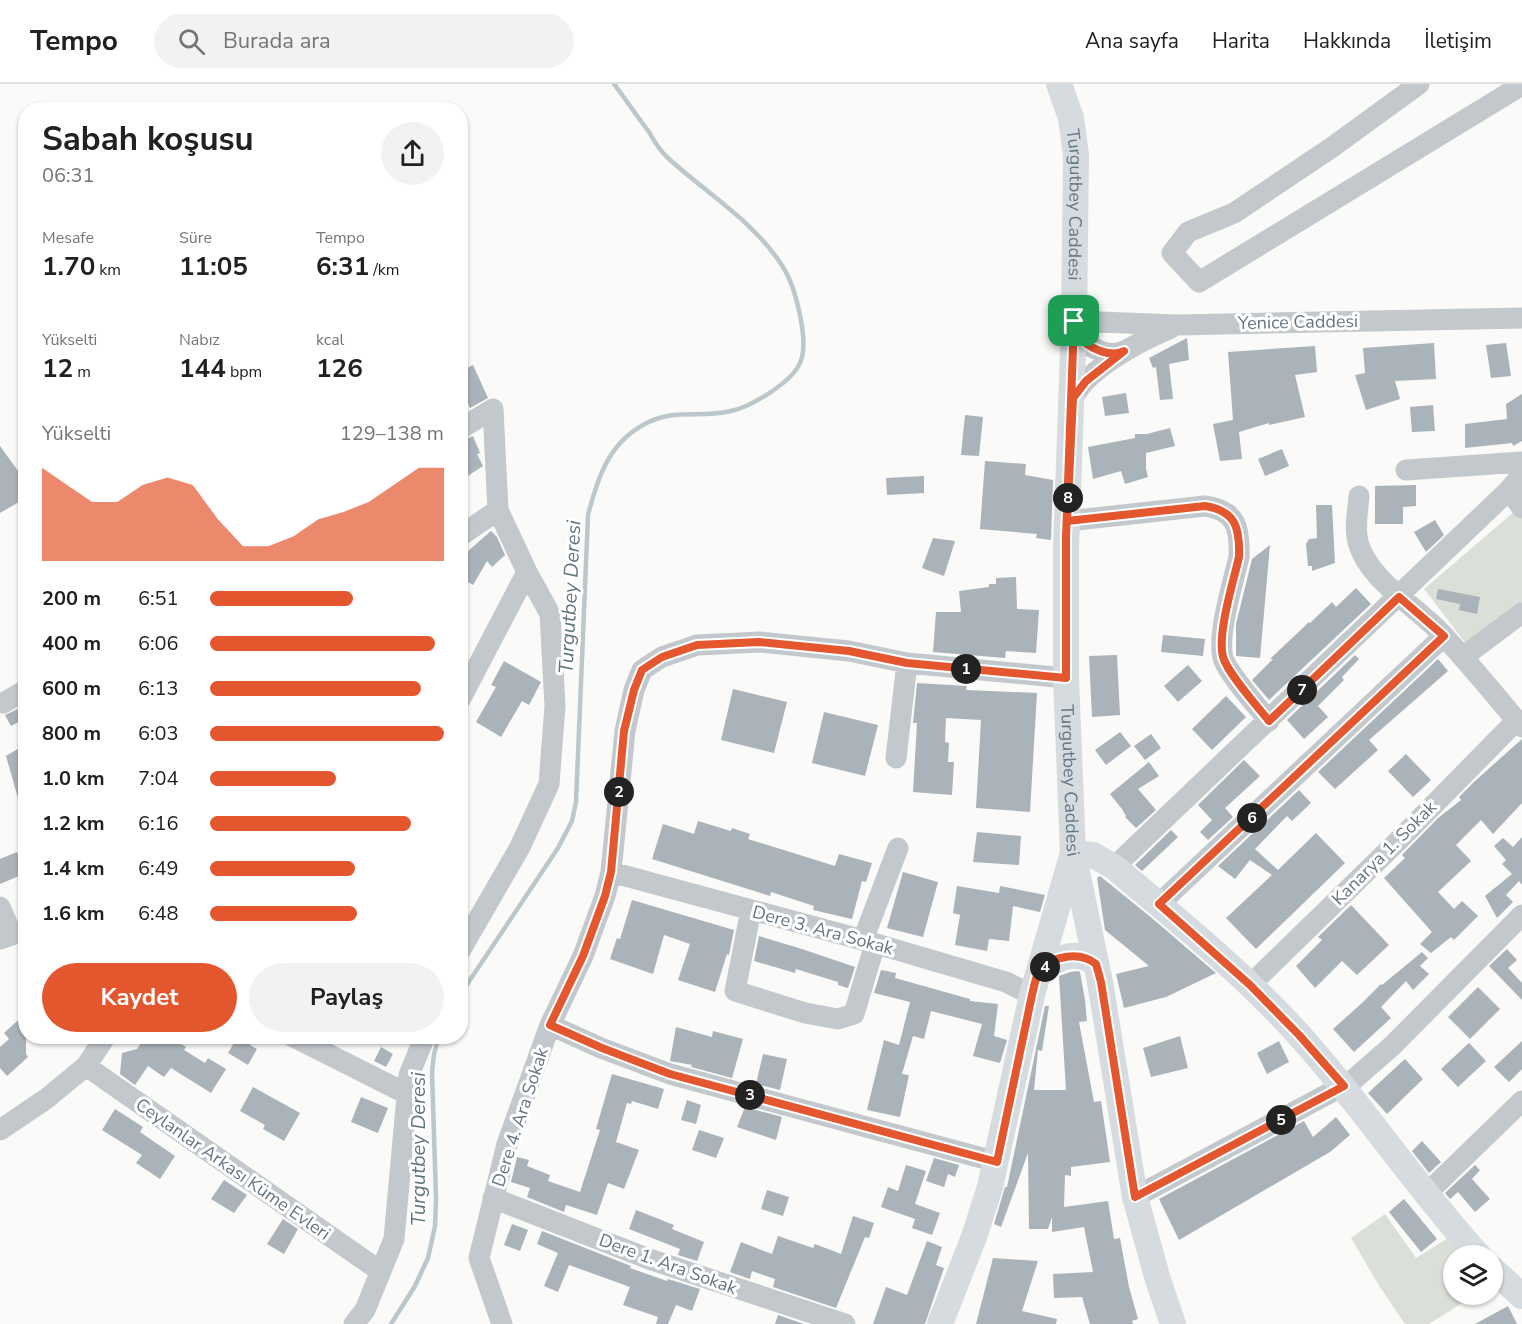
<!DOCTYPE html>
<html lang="tr">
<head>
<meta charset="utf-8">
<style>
  body { margin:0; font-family:"Nunito Sans",sans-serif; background:#f2f2f2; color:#202124; height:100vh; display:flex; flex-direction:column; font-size:22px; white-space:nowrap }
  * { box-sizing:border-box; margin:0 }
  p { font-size:20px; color:#757577 }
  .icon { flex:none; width:33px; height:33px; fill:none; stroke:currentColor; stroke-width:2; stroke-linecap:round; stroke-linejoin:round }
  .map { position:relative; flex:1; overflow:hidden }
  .panel { position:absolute; left:18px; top:18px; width:450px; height:942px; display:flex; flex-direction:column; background:#fff; border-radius:24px; box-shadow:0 2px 4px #0004 }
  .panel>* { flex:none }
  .buttons { position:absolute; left:1443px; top:1161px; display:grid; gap:12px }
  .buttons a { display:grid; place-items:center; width:60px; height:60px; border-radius:50%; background:#fff; box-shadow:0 2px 4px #0004; font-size:30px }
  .pin { position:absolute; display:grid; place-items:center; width:51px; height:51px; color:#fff; margin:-26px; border-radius:12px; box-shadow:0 3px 9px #0006 }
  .km { position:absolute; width:30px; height:30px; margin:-15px; border-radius:50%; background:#222; color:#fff; font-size:16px; line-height:30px; text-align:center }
  .round { display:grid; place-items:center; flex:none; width:63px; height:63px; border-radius:32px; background:#f2f2f2 }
  .headline { display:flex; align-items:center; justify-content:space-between; height:102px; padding:0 24px }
  h1 { font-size:33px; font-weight:700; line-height:45px }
  .figures { display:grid; grid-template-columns:repeat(3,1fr); gap:9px; height:102px; padding:6px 24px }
  .figures div { display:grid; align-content:center }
  .figures b { font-size:26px; font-weight:700 }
  .figures small { font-size:16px; font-weight:400 }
  .figures p { font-size:16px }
  .chart { height:168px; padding:12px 24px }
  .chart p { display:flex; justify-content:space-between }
  .chart svg { width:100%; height:108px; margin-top:6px; fill:#e4572e; opacity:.7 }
  .primary-button { display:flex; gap:12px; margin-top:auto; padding:12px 24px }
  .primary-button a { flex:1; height:69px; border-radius:36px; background:#e4572e; color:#fff; font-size:24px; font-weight:700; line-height:69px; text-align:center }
  .primary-button a+a { background:#f2f2f2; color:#202124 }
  ul { padding:0 24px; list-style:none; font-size:20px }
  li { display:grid; grid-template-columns:96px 72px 1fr; align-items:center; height:45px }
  li i { height:15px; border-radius:8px; background:#e4572e }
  header { display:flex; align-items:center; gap:36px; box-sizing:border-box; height:84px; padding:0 30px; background:#fff; border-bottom:2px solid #e0e0e0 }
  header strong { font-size:28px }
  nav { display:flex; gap:33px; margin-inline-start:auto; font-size:21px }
  .search { width:420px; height:54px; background:#f2f2f2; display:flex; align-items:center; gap:15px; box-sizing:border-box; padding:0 21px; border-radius:33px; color:#757577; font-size:22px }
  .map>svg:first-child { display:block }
</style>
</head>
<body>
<header>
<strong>Tempo</strong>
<div class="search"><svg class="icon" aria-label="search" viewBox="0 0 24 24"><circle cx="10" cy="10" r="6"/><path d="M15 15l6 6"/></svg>Burada ara</div>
<nav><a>Ana sayfa</a><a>Harita</a><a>Hakkında</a><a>İletişim</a></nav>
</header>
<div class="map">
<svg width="1522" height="1240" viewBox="0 0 1522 1240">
  <rect width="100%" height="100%" fill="#fafaf8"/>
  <path fill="#dadfd7" d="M1515,427L1522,435V519L1467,561L1424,505Z
    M1385,1130L1416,1174L1453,1151L1473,1171L1454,1172V1210L1475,1211L1429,1240H1405L1380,1203L1351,1154Z"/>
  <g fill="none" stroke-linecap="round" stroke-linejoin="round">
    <path stroke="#bbc7cb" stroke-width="4.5" d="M460,911L558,764L572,737L576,718L588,431C597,396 608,360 643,341C675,323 698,335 731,327C751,323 792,298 800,279C810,257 795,202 783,183C755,138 706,109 668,74C660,67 654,57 649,48C637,32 626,16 614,0
      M391,1240L415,1202L428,1174L435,1142L436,1114L432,988L434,970L439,952"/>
  </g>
  <path fill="#aab3b9" d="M1187,254L1189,276L1169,280L1173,315L1160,316L1156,283L1153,284L1149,274Z
    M1434,259L1436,295L1395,297L1400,315L1366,326L1355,291L1365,289L1363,264Z
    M1506,259L1511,292L1491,294L1486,261Z
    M1315,262L1317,288L1295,291L1305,333L1269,341V339L1239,348L1242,375L1220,377L1213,340L1233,336L1228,268Z
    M473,281L488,314L470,324L460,303V287Z
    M1126,309L1129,329L1105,332L1102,313Z
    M1522,310V357L1513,362L1512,359L1465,364V340L1507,335L1506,320Z
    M1433,321L1435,347L1412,348L1410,323Z
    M965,331L983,333L979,372L961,371Z
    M1170,344L1175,362L1146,369V385L1148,393L1125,400L1121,387L1093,395L1088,363L1135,354V350H1147Z
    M473,352L480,369L477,370L483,382L460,397V358Z
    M0,362L26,398V414L0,429Z
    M1282,365L1289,382L1265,392L1258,375Z
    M985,377L1026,380L1025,391L1053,396L1051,456L1036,454L1037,450L980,445Z
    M924,392V409L887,411L886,394Z
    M1416,401V422L1403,423V440H1375V402Z
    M1316,421H1332L1335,479L1312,487V482H1308L1306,460L1309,455L1317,454Z
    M1435,436L1444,451L1426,468L1414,448Z
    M491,447L497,453L505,471L492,483L487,477L473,501L460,493V474Z
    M933,454L955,457L944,492L922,484Z
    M1270,461L1260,574L1236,572V540L1252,475Z
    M1016,493L1017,525L1039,526L1036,569L1006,567L1005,574L933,568L936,528H961L959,507L989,503V500H996V494Z
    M1356,504L1371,520L1269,616L1252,596L1273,575H1270L1309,538L1310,539L1332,518L1336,523Z
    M1438,505L1480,513L1477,530L1459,526L1460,520L1436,515Z
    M1163,551L1205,555L1203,572L1161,568Z
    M1117,571L1120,631L1092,633L1089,572Z
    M1355,571L1359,575L1342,593L1344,596L1318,622L1328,633L1304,655L1287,636Z
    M1438,575L1448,587L1369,656L1378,666L1335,705L1318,688Z
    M504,577L541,598L529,621L522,617L501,653L476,638L496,603L491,601Z
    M1188,581L1202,597L1178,618L1164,602Z
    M917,599L967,602L966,606L1037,609L1030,728L976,724L981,636L946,634L945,658L949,659L948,678H954L952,711L913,708L917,639H913Z
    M733,605L787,618L774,669L721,656Z
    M1226,612L1246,633L1212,666L1192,645Z
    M26,621V634L11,642L5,631Z
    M824,628L878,641L865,692L812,679Z
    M1120,648L1131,662L1106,681L1095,666Z
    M1151,650L1161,664L1145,676L1134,662Z
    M1522,655V719L1493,750L1481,736L1456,761L1471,777L1438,808L1454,825L1462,817L1478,832L1454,856L1451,853L1431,869L1420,860L1432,848L1384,794L1405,774L1402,771L1438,734L1461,716L1459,713L1475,697Z
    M26,660V728H22L6,672Z
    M1406,670L1431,696L1413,713L1388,687Z
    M1244,676L1260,692L1225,724L1233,733L1208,756L1200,748L1212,736L1198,721Z
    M1149,678L1159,692L1138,705L1156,726L1136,744L1125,733L1126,732L1122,725L1110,710Z
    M1299,706L1311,719L1292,737L1287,732L1255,765L1278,786L1316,749L1345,779L1256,865L1226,834L1272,791L1250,776L1235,795L1218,782Z
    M698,737L731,747L732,744L750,750L748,755L835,782L839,770L872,779L866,798L862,797L852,835L813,826L814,822L771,808L770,812L652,775L663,740L694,750Z
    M1171,746L1178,753L1142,787L1135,781Z
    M977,748L1021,752L1019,781L973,778Z
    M1522,753V801L1519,797L1506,811L1513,818L1497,834L1485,812L1512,790L1502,780L1506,776L1494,762L1503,754L1513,763Z
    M17,768L26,789L0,800V775Z
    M903,788L938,798L923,853L887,844Z
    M1100,792L1153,835L1216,889L1166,913L1124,924L1116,890L1149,882L1105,846L1097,794Z
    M957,802L999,809L1000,802L1045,811L1040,828L1013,822L1009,857L989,855L987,867L955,861L960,831L953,829Z
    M632,816L734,846L729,871L727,870L715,908L678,896L690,860L664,851L653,890L610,875L617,854L620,855Z
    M1351,821L1389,861L1357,891L1342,877L1315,904L1296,882L1322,856L1318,853Z
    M759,852L802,865L855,883L848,904L838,901V898L796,885L795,889L754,877Z
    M1507,865L1517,876L1508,884L1522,899V916L1489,882Z
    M1422,868L1428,874L1420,882L1429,890L1413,906L1406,897L1381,923L1391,934L1354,968L1333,945L1362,919L1381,900L1382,901Z
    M881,886L896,889L895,894L970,915V917L998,920L994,952L1007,956L1000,979L973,972L982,940L931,927L924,955L913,952L902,990L909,991L900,1033L867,1026L884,956L899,961L910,918L874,909Z
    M1078,887L1080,888L1085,916L1087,937L1079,938L1094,1018L1101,1017L1110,1078L1071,1083V1092L1065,1091L1064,1123L1108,1117L1114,1155L1120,1154L1129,1203L1138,1235L1132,1237L1133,1240H1090L1082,1213L1054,1214L1053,1190L1093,1188L1084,1143L1052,1148V1133L1048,1145H1029L1028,1069L1001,1143L994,1140L1005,1103H1007L1045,922H1049L1042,967L1038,966L1034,1006H1066L1059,892L1070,888Z
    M1478,903L1500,925L1470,955L1448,933Z
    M26,929V970L28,973L7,992L0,984V963L9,955L4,949Z
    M676,943L712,953L713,947L743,955L732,994L691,983L692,981L670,977Z
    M146,952H170L186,963L184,966L205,979L208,974L226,985L211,1009L171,984L164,993L148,982L135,1001L120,990L122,969L137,965Z
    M238,952H245L253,957L250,961L257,965L248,981L228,969Z
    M1180,952L1188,984L1151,993L1143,964Z
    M1279,957L1289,978L1267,990L1257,969Z
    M1522,957V985L1509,998L1494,983Z
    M1469,959L1486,977L1458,1003L1441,985Z
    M381,963L393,970L386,983L374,977Z
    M763,970L787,975L780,1006L756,1000Z
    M1405,975L1423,995L1387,1030L1368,1009Z
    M612,990L664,1005L658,1025L632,1017L631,1020L627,1019L616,1058L639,1066L624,1105L608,1099L597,1131L566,1121L564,1128L527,1113L530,1104L511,1098L517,1073L529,1076L527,1082L550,1091L548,1097L580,1108L600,1046L596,1045Z
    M253,1003L300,1029L284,1057L263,1045L265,1041L240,1027Z
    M361,1013L388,1024L378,1049L351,1038Z
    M687,1016L701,1021L696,1040L681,1036Z
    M745,1023L782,1033L776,1056L737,1043Z
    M115,1025L143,1043L140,1048L175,1072L160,1095L136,1079L142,1071L102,1046Z
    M1336,1033L1350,1051L1330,1068L1179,1156L1159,1115L1304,1037L1313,1053Z
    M699,1046L724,1054L716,1074L692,1066Z
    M1422,1057L1441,1078L1429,1089L1412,1067Z
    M934,1074L959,1081L955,1093L948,1090L944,1103L926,1097Z
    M906,1081L926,1087L915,1120L940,1129L932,1151L912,1144L915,1135L881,1123L888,1103L898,1107Z
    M1475,1081L1480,1086L1472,1095L1490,1115L1475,1128L1458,1108L1450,1115L1445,1109Z
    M224,1096L247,1111L234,1129L211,1115Z
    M767,1106L789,1113L783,1132L761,1125Z
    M1404,1115L1437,1155L1421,1168L1389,1128Z
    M636,1126L674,1141L672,1145L704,1158L697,1177L678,1171L680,1165L629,1145Z
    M853,1132L874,1139L869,1154L865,1153L836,1224L773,1203L775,1195L752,1187L750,1195L730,1188L741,1158L772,1170L778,1152L813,1164L815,1160L841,1170Z
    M283,1135L298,1145L284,1170L267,1160Z
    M512,1140L528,1146L520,1167L504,1161Z
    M542,1147L631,1182L630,1184L667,1197L668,1195L700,1205L692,1227L676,1221L668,1240H656L658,1233L623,1221L630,1203L569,1181L558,1208L544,1202L558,1169L537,1160Z
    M927,1157L942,1163L936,1181L944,1184L925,1240H873L886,1203L907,1211Z
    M993,1174L1038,1177L1022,1227L1057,1235L1056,1240H976Z
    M1508,1222L1517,1240H1475Z
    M778,1231L804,1240H775Z"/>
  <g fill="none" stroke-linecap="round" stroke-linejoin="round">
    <path stroke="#c3c8cc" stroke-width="21" d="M1419,0L1331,64L1234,129L1188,148L1172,169L1199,198L1522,1
      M1124,267C1110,274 1087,264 1078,251C1075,247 1075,242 1074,237L1177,241L1522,234
      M1071,322C1077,289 1142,256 1171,244
      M460,345L493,325L498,426L527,488L550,530L555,622L549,700L520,763L460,867
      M1406,386L1522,378
      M1509,406L1522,424
      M1359,412C1358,427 1354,443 1358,458C1368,496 1416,522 1441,549C1469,579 1495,611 1522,643
      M1067,437L1205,422C1237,426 1240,445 1239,473C1233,499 1217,550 1223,574C1228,590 1258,623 1269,637
      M460,452L498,426
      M1463,573L1522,529
      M460,616L527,488
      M3,619L26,606
      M896,674L907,579
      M1114,783L1509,406L1522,391
      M611,788L863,856L1006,898L1032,911
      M1159,820L1444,552
      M0,823L12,851L0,855
      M751,826L735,907L805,929L838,935L854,930L875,860
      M863,856L898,764
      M1250,901L1401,754L1517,636
      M550,941L601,964L670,990L997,1078
      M292,952L407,1010
      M86,982L380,1187
      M0,1046L46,1015L86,982L106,952
      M1425,1111L1522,1017
      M1135,1113L1352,997L1392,962L1522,831
      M493,1114L649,1175L845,1240
      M354,1240L365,1226L394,1155L409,991L425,952
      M502,1240L479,1174L507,1060L550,941L583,872L605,812L611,788L625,647L634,606L642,586L662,573L697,561L760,558L849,567L907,579L1066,594"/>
    <g stroke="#d6dbdf" stroke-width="26">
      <path id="s1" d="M1059,0L1071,34L1076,71L1074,237L1066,464V594L1073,769L1100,898L1135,1113L1158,1196L1173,1240"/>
      <path d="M1073,769L1093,771L1114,783C1178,836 1244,890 1300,952C1363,1022 1415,1102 1479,1172"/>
      <path d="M1039,889C1055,874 1077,864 1096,880"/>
      <path d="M1492,1185L1522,1212"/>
      <path d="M940,1240L974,1153L990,1103L1032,911L1072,772"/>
    </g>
  </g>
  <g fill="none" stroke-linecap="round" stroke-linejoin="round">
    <g stroke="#fff" stroke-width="12">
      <path id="route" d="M1074,237L1066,453V594L907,579L849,567L759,558L697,561L662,573L642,586L634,606L624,647L611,788L605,812L583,872L550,941L602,964L670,990L997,1078L1032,911C1034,904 1035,894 1039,888C1052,871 1080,867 1096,880L1101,898L1135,1113L1344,1002L1299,951L1250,901L1159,820L1444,552L1399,513L1269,637C1258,623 1228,590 1223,573C1217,550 1233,499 1239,473C1240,444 1236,427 1205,422L1067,437L1073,314L1086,297L1124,267C1110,274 1087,264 1078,251C1075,247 1075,242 1074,237"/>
    </g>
    <use href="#route" stroke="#e4572e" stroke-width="8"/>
  </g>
  <g text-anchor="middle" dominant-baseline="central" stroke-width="6" stroke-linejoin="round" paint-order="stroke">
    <g font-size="18" fill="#657683" stroke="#fff">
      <text stroke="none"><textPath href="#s1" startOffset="123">Turgutbey Caddesi</textPath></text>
      <text transform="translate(1298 238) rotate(-1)">Yenice Caddesi</text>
      <text stroke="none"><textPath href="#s1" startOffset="699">Turgutbey Caddesi</textPath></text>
      <text transform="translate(1384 769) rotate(-45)">Kanarya 1. Sokak</text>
      <text transform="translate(823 846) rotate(15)">Dere 3. Ara Sokak</text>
      <text transform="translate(520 1033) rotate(-72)">Dere 4. Ara Sokak</text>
      <text transform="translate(233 1085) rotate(35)">Ceylanlar Arkası Küme Evleri</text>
      <text transform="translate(668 1180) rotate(20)">Dere 1. Ara Sokak</text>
    </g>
    <g font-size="20" font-style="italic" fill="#60757c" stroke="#fff">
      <text transform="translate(570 513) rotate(-87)">Turgutbey Deresi</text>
      <text transform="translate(418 1065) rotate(-90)">Turgutbey Deresi</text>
    </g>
  </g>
</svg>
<div class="buttons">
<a><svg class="icon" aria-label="layers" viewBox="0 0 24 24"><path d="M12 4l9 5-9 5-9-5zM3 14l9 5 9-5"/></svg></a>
</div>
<div class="pin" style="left:1074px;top:237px;background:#1e9e55"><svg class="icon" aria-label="arrive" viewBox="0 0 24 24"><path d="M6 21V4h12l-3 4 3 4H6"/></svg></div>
<b class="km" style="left:966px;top:585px">1</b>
<b class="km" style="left:619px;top:708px">2</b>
<b class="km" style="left:750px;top:1011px">3</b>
<b class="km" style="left:1045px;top:883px">4</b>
<b class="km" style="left:1281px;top:1036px">5</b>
<b class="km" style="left:1252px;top:734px">6</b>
<b class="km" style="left:1302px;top:606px">7</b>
<b class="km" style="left:1068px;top:414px">8</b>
<section class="panel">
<div class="headline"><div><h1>Sabah koşusu</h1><p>06:31</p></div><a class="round"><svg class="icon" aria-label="share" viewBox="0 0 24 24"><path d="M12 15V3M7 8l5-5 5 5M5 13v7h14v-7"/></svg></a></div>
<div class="figures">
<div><p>Mesafe</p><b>1.70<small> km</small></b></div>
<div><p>Süre</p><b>11:05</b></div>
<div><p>Tempo</p><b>6:31<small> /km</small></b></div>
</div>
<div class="figures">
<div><p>Yükselti</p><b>12<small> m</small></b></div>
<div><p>Nabız</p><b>144<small> bpm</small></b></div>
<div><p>kcal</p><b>126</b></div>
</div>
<div class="chart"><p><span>Yükselti</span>129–138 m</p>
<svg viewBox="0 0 160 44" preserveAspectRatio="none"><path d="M0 44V6L10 13L20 20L30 20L40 13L50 10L60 13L70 27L80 38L90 38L100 34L110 27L120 24L130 20L140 13L150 6L160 6V44z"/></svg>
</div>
<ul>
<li><b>200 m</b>6:51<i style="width:61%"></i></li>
<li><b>400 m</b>6:06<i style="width:96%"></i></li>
<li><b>600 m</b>6:13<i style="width:90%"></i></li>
<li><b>800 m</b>6:03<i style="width:100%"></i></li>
<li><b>1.0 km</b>7:04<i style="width:54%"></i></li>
<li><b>1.2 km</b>6:16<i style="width:86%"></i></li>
<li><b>1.4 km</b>6:49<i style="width:62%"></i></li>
<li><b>1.6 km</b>6:48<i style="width:63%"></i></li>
</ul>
<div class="primary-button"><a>Kaydet</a><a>Paylaş</a></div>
</section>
</div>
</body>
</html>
